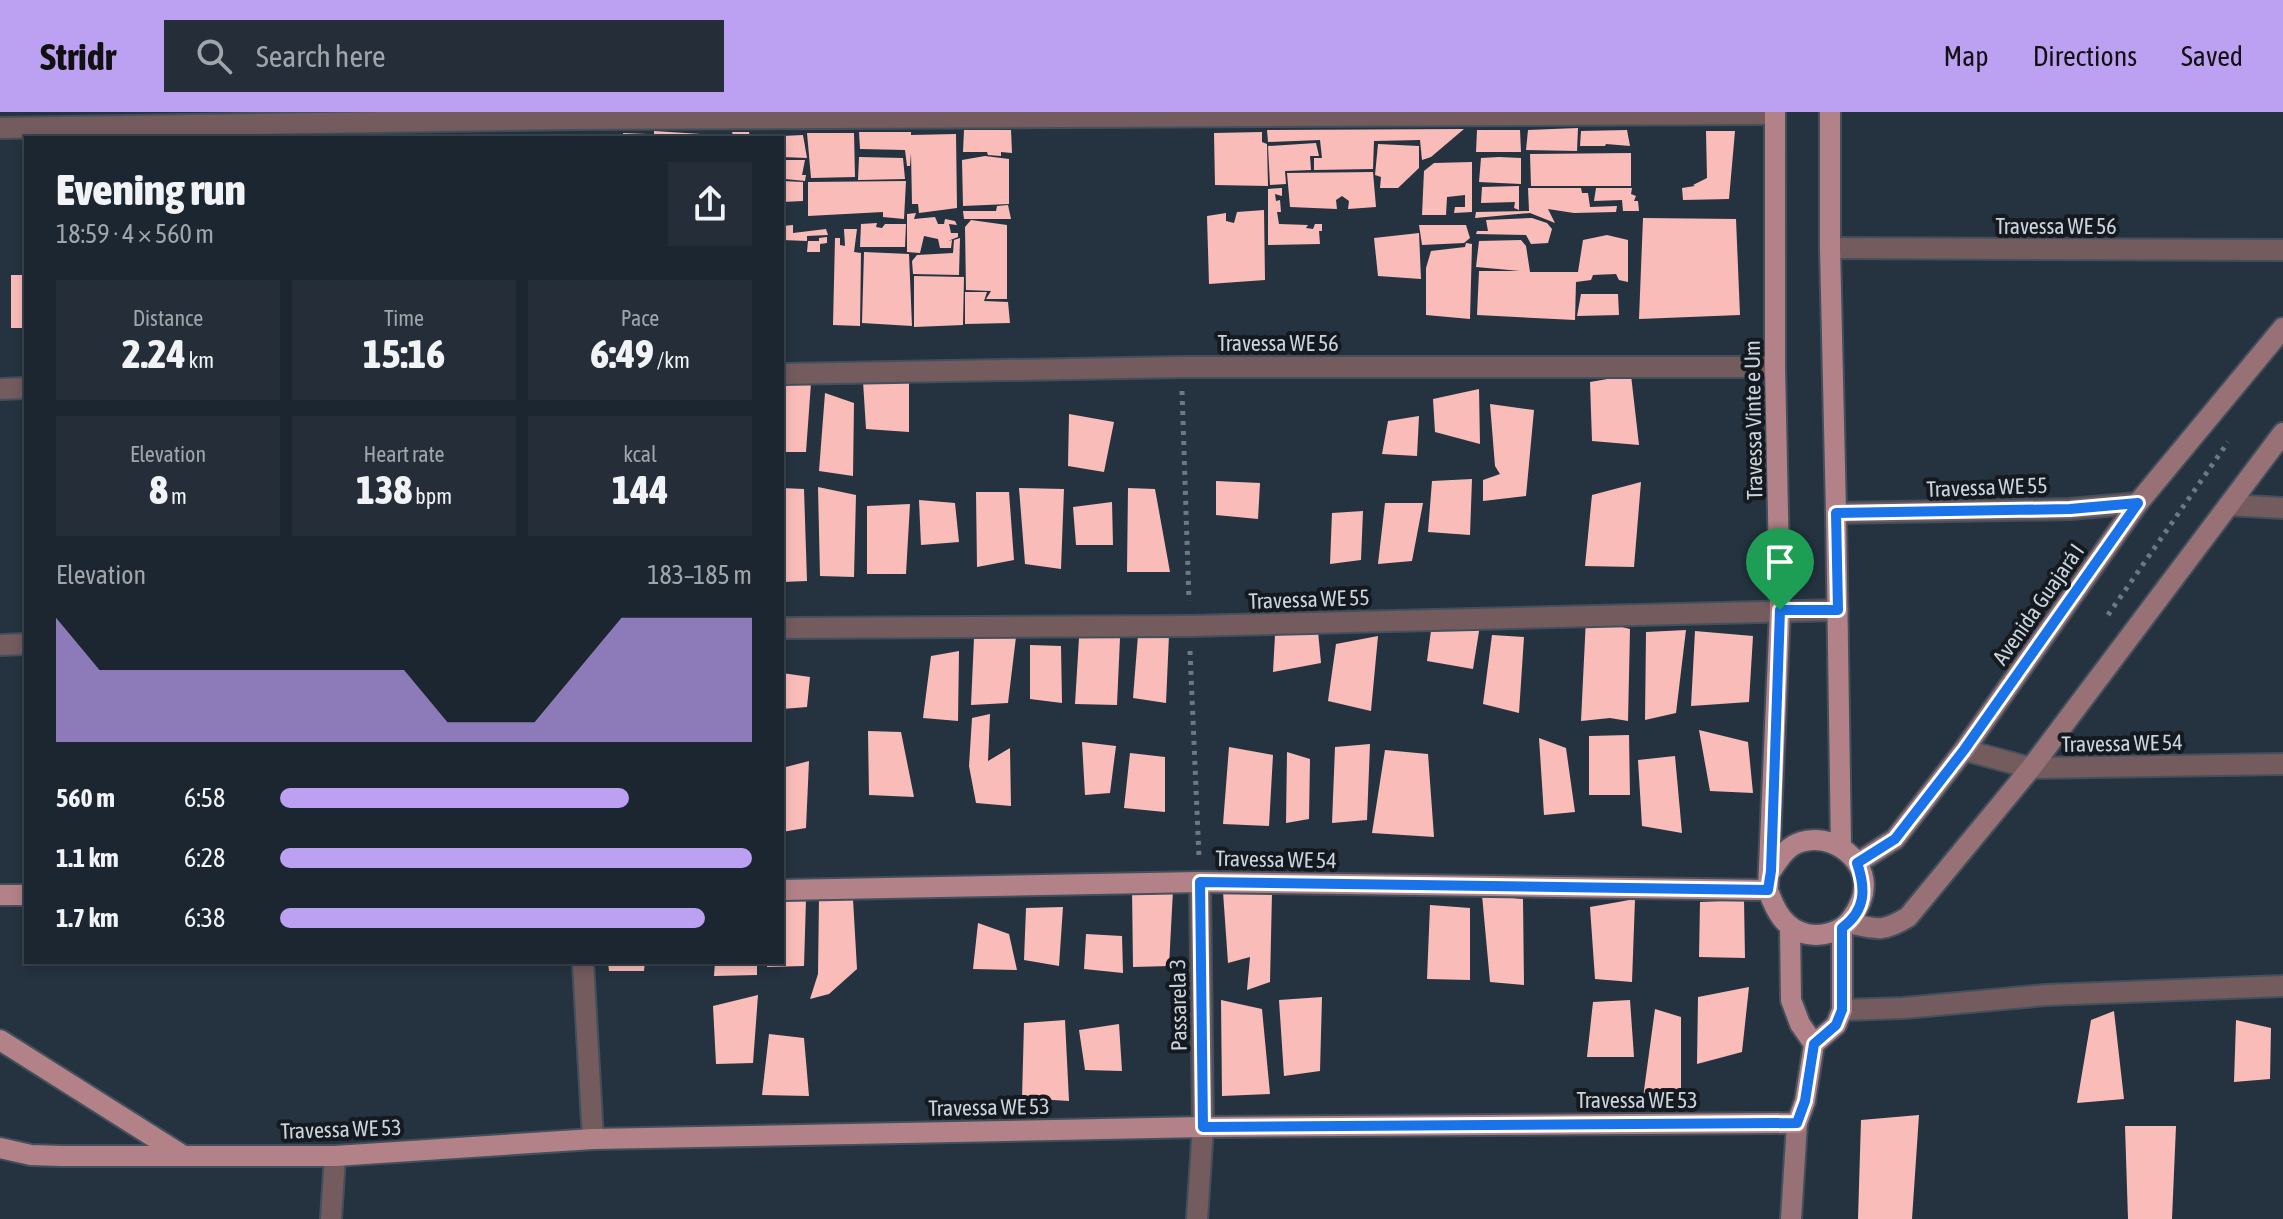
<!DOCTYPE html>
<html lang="en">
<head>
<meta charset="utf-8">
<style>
  body { margin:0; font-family:"Asap Condensed",sans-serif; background:#252e38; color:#f1f3f6; height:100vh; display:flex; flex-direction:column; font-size:30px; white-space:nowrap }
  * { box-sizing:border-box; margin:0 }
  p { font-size:26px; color:#a0a5ab }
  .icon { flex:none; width:44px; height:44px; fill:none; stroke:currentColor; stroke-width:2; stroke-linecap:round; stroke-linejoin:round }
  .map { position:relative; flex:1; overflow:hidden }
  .panel { position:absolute; left:24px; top:24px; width:760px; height:828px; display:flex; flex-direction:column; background:#1c2630; border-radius:0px; box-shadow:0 4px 12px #0003,0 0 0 2px #3a434c }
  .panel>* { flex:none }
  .pin { position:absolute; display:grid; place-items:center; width:68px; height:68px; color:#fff; margin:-82px -34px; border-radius:50% 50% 50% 0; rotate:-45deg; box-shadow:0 0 8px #0007 }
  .pin .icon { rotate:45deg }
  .round { display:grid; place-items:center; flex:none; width:84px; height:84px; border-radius:0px; background:#252e38 }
  .headline { display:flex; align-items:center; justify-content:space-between; height:136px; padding:0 32px }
  h1 { font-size:44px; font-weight:800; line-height:60px }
  .figures { display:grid; grid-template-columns:repeat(3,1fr); gap:12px; height:136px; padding:8px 32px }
  .figures div { display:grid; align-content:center; border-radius:0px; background:#252e38; text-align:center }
  .figures b { font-size:40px; font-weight:800 }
  .figures small { font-size:22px; font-weight:400 }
  .figures p { font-size:22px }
  .chart { height:224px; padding:16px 32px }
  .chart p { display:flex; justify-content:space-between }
  .chart svg { width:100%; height:144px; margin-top:8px; fill:#bca0f2; opacity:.7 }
  ul { padding:0 32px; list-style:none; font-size:26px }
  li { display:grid; grid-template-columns:128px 96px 1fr; align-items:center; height:60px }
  li i { height:20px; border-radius:10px; background:#bca0f2 }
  header { display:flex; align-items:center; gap:48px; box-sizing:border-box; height:112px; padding:0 40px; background:#bca0f2; color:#111 }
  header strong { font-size:38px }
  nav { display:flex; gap:44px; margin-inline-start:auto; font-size:28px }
  .search { width:560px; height:72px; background:#252e38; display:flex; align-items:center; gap:20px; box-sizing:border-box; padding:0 28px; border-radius:0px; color:#a0a5ab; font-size:30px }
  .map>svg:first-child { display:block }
</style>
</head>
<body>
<header>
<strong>Stridr</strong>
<div class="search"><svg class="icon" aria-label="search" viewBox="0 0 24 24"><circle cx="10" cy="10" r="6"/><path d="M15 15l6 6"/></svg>Search here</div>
<nav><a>Map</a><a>Directions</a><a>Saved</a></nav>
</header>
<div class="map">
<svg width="2283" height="1107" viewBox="0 0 2283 1107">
  <rect width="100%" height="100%" fill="#253340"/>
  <path fill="#fabcb9" d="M1578,16L1577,39L1526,38L1528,18Z
    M1464,17L1431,45L1422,48L1420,28L1374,29L1373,57L1314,58V46H1322L1320,28L1268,30L1267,18Z
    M964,18H1011L1012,41L1001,40V44L988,43L987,40H963Z
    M1477,18H1520L1521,40H1476Z
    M1627,18L1630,34L1606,32L1605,34H1580L1581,19Z
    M654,19L717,23V26H654Z
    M1706,19H1735L1729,87L1683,88L1682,76L1695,74L1693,73L1707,66Z
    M732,20H749L750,26H734Z
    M859,20H911V23L956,22L957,96L919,101L918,92H912L911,41L910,54H907L905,38L860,37Z
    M1262,20V30L1267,32L1268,74L1215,73L1214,21Z
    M623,21L647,22V26H623Z
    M807,21H854L855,65L811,66Z
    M803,23L807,46L782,45V24Z
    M1316,31L1319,44H1310L1311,58L1285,59L1286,72L1270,73L1268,34Z
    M1378,32L1419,34V56L1398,76H1380L1381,65L1375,63Z
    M1631,41V74H1531L1530,42Z
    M985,44L1009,47V92L963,94L962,48Z
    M859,45L903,46L905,67L858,68Z
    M1499,45L1521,46V72L1479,70L1481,46Z
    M784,48H805L802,63H806L805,69L785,67Z
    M1472,50V100L1454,101L1455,95H1465V83L1447,85L1446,103H1422L1424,59L1434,51Z
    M1373,60L1376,95L1348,97L1349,89L1342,84L1336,88L1337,97L1290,95L1287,61Z
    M782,69L803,70V89L782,90Z
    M906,69L904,107L883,105V100L808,104V70Z
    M1519,74V98L1514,96L1515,90L1481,91L1482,75Z
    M1282,76V84L1275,82L1276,89L1280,88L1281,100H1277L1279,112L1308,113L1306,116L1313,117L1315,112H1322V119H1319L1320,132L1268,133V77Z
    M1528,76H1581L1582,81H1588L1590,95L1617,94L1616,100L1574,101L1548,97L1555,111L1530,101L1475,106L1476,100L1529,99Z
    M1596,76H1632L1631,82L1636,84L1634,89H1638L1639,99H1623L1622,88L1594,89Z
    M1008,93L1011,107H964L963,99H996L997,94Z
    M1264,98L1265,168L1209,172L1207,104L1226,101V109L1234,111L1237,100Z
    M916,101L914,107L935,105L938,112H944L945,107L955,109L957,113L949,112L951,121H958V125L948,129L952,128L951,136H940L938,127L924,124L920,141L907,140V102Z
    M1532,106L1547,111L1552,117L1548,131L1531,132L1526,123L1476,122L1477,119H1488L1486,108Z
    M1643,106L1736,107L1740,203L1639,207Z
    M971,108L1007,113V187H986L991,179L966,178L965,115Z
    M877,111L876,115L882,116L885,112H906L905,135H860L861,112Z
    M793,113V121L826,117L828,123L807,124V129L782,128V114Z
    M1419,113H1466L1470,126L1464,131L1422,133Z
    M844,117H857L854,140L861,141L860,214L833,213L835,126H840V133L845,134Z
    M1419,121L1421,167L1378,164L1374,126Z
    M1607,123L1628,128V170L1619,168L1616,162L1593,163L1591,168L1576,170L1575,208L1477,203L1479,159H1520L1476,155L1479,129L1521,128L1526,134L1530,160H1578L1583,128Z
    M827,125V131L820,132V140H807L808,129H819V126Z
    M960,126L959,163L913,162L912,149L917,143L953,141L954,128Z
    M1466,131L1472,132L1470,207L1426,203V156L1431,139L1465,135Z
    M864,140L909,142L912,214L862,211Z
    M11,163H26V216H11Z
    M914,164L964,165L963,213L914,215Z
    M965,180H987L984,189L1008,190L1010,211L965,212Z
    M1581,182H1618L1619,203L1577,204Z
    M1631,263L1639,333L1592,329L1590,270Z
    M863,269L909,270V320L866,317Z
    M782,271H811L806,340H782Z
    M1479,277L1480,332L1435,320L1433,287Z
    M825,281L854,291L853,364L819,359Z
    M1490,292L1534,298L1526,384L1483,389V368L1500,362L1495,354Z
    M1069,302L1114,310L1104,360L1068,354Z
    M1419,304L1417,344L1382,342L1388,309Z
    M1472,367L1470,423L1428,420L1432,369Z
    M1216,369L1260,371L1258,407L1216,403Z
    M1641,370L1634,455L1585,454L1592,383Z
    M818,375L856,383L854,465L820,464Z
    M782,376L804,377L807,469L782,470Z
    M1019,376L1064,377L1061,457L1025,452Z
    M1128,376L1155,377L1170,460H1127Z
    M976,380H1009L1014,448L977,455Z
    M919,388L955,391L959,430L921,433Z
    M1112,390L1113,433H1076L1073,395Z
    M1385,391H1423L1412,449L1378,452Z
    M910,392L906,462H867V394Z
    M1363,399L1361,448L1330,452L1332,401Z
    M1586,506L1630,517L1628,609L1610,606L1581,609Z
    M1432,511L1480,513L1473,557L1427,549Z
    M1686,518L1676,601L1645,608L1646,520Z
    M1318,519L1321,551L1273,560L1275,523Z
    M1695,519L1753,524L1749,590L1691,594Z
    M1138,523H1169L1166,591L1133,586Z
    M1492,523L1524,525L1519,601L1483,592Z
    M1378,524L1371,599L1328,589L1336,532Z
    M1016,525L1008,591L971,593L974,526Z
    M1079,526H1120L1117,593L1075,592Z
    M1030,533L1061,534L1062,591L1030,587Z
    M959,539L958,609L923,606L931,544Z
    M782,561L810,565L807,595L782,597Z
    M990,602L988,649L1010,636L1011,694L976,691L969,654L972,606Z
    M1699,618L1748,630L1753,681L1710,679Z
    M868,619L901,620L914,685L869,683Z
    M1629,623L1630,683H1589V624Z
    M1539,626L1566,636L1575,700L1544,703Z
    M1082,630L1116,634L1110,681L1085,683Z
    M1370,632L1367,708L1332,711L1335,635Z
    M1229,635L1273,643L1269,714L1223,712Z
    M1385,638L1428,642L1434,725L1372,721Z
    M1287,640L1310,647L1309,707L1286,711Z
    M1130,641L1165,645V700L1124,696Z
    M1675,644L1682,721L1642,714L1638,648Z
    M809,649L806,716L782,720V656Z
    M1132,776L1173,778L1169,854L1133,855Z
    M1223,780L1272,781L1270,870L1247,878L1250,845L1228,851Z
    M1482,783L1523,787L1524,873L1490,870Z
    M782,786L806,787L804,854L767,855V850H782Z
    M819,786L853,787L857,857L829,882L810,887L818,862Z
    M1635,787L1632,870L1595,867L1590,795Z
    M1744,788L1745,846L1699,845L1700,790Z
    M1430,793L1470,796V868L1427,867Z
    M1063,795L1059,854L1024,848L1026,796Z
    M978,811L1009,822L1017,858L973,857Z
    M1086,822L1122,824L1123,861L1084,857Z
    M608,850H645L644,859H609Z
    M715,850H757V863L714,864Z
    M1749,875L1742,940L1697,952L1698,885Z
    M758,883L753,951L716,952L713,894Z
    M1322,885L1320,959L1284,964L1279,888Z
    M1221,888L1262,897L1270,982L1222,984Z
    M1630,888L1634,945H1587L1593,890Z
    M1655,897L1681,905V995L1642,993Z
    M2114,899L2124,987L2077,991L2091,908Z
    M1065,908L1069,989L1022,986L1024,911Z
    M2236,908L2271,916L2270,967L2234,970Z
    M1119,912L1122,959L1085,958L1079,918Z
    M769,922L804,926L809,984L762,983Z
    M1919,1003L1912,1107H1858L1861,1008Z
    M2125,1014H2176L2172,1107H2128Z"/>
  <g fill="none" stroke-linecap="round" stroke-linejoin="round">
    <g stroke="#43505c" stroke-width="24">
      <path id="minor" d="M0,16L572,7L1775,2
        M1830,136L2283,138
        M782,262L1182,255H1775
        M0,277L26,276
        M2229,393L2283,396
        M1836,401L2070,397L2138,391
        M782,516L1189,514L1838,498
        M0,533L26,532
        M1964,638L2031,656L2283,652
        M583,850L593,1027
        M1842,898L1904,896L2046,883L2283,874
        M331,1107L335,1044
        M1197,1107L1203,1015L1200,770"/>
    </g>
    <g stroke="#43505c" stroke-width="24">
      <path id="secondary" d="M1857,751L1895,727L1964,638L2138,391L2283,216
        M1848,811C1876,817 1882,821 1908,805L2031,656L2283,321
        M1791,1107L1797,1011"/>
    </g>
    <g stroke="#43505c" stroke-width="24">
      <path id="primary" d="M1830,0V136L1836,401L1841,735
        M1771,759C1779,747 1787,734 1801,730C1829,721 1863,743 1864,773C1864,786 1859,796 1851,807C1842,820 1822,825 1807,822C1784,817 1775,798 1768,778L1780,498L1775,255V0
        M782,778L1200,770L1768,778
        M0,783H26
        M1790,815L1791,888L1800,912L1814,932
        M0,928L182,1043
        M0,1036L31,1043L62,1044H335L593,1027L1203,1015L1797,1011L1805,989L1814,932L1836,913L1842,898V816"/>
    </g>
    <path stroke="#6c7883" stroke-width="5" stroke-dasharray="4 6" stroke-linecap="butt" d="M1182,279L1189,489
      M2108,503L2228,330
      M1190,539L1199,745"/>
    <use href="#minor" stroke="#735b5e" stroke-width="20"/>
    <use href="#secondary" stroke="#977176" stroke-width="20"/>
    <use href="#primary" stroke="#b28288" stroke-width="20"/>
  </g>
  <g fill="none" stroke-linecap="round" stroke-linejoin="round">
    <g stroke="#fff" stroke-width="16">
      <path id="route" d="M2138,391L1964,638L1895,727L1857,751C1866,777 1866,798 1842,816V898L1836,913L1814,932L1805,989L1797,1011L1203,1015L1200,770L1768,778L1771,759L1780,498H1838L1836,401L2070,397Z"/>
    </g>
    <use href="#route" stroke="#1a73e8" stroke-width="10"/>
  </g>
  <g text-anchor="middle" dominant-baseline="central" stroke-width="8" stroke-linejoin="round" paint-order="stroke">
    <g font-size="22" fill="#cbd4dd" stroke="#141a20">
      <text x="2056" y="114">Travessa WE 56</text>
      <text x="1278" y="231">Travessa WE 56</text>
      <text transform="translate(1753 308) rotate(-91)">Travessa Vinte e Um</text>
      <text transform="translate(1987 375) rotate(-2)">Travessa WE 55</text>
      <text transform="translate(1309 487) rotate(-2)">Travessa WE 55</text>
      <text transform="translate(2038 492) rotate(-55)">Avenida Guajará I</text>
      <text transform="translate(2122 631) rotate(-1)">Travessa WE 54</text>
      <text transform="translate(1276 747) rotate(1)">Travessa WE 54</text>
      <text transform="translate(1178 893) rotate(-91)">Passarela 3</text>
      <text x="1637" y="988">Travessa WE 53</text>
      <text transform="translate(989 995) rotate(-1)">Travessa WE 53</text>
      <text transform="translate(341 1017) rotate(-2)">Travessa WE 53</text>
    </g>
  </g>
</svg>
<div class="pin" style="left:1780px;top:498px;background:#1e9e55"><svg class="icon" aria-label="arrive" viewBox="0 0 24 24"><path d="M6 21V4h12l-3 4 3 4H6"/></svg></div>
<section class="panel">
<div class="headline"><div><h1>Evening run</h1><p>18:59 · 4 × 560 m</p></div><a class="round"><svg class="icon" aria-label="share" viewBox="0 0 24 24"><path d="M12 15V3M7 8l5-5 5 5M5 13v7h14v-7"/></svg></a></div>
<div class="figures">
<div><p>Distance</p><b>2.24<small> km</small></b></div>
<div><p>Time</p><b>15:16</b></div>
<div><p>Pace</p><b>6:49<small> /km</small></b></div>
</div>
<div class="figures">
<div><p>Elevation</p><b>8<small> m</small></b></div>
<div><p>Heart rate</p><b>138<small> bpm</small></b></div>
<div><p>kcal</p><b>144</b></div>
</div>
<div class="chart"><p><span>Elevation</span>183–185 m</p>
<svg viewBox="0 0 160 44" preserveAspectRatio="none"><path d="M0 44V6L10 22L20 22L30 22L40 22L50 22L60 22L70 22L80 22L90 38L100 38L110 38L120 22L130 6L140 6L150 6L160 6V44z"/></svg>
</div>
<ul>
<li><b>560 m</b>6:58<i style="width:74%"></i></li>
<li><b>1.1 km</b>6:28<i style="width:100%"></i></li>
<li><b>1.7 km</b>6:38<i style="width:90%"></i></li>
</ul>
</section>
</div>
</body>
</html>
